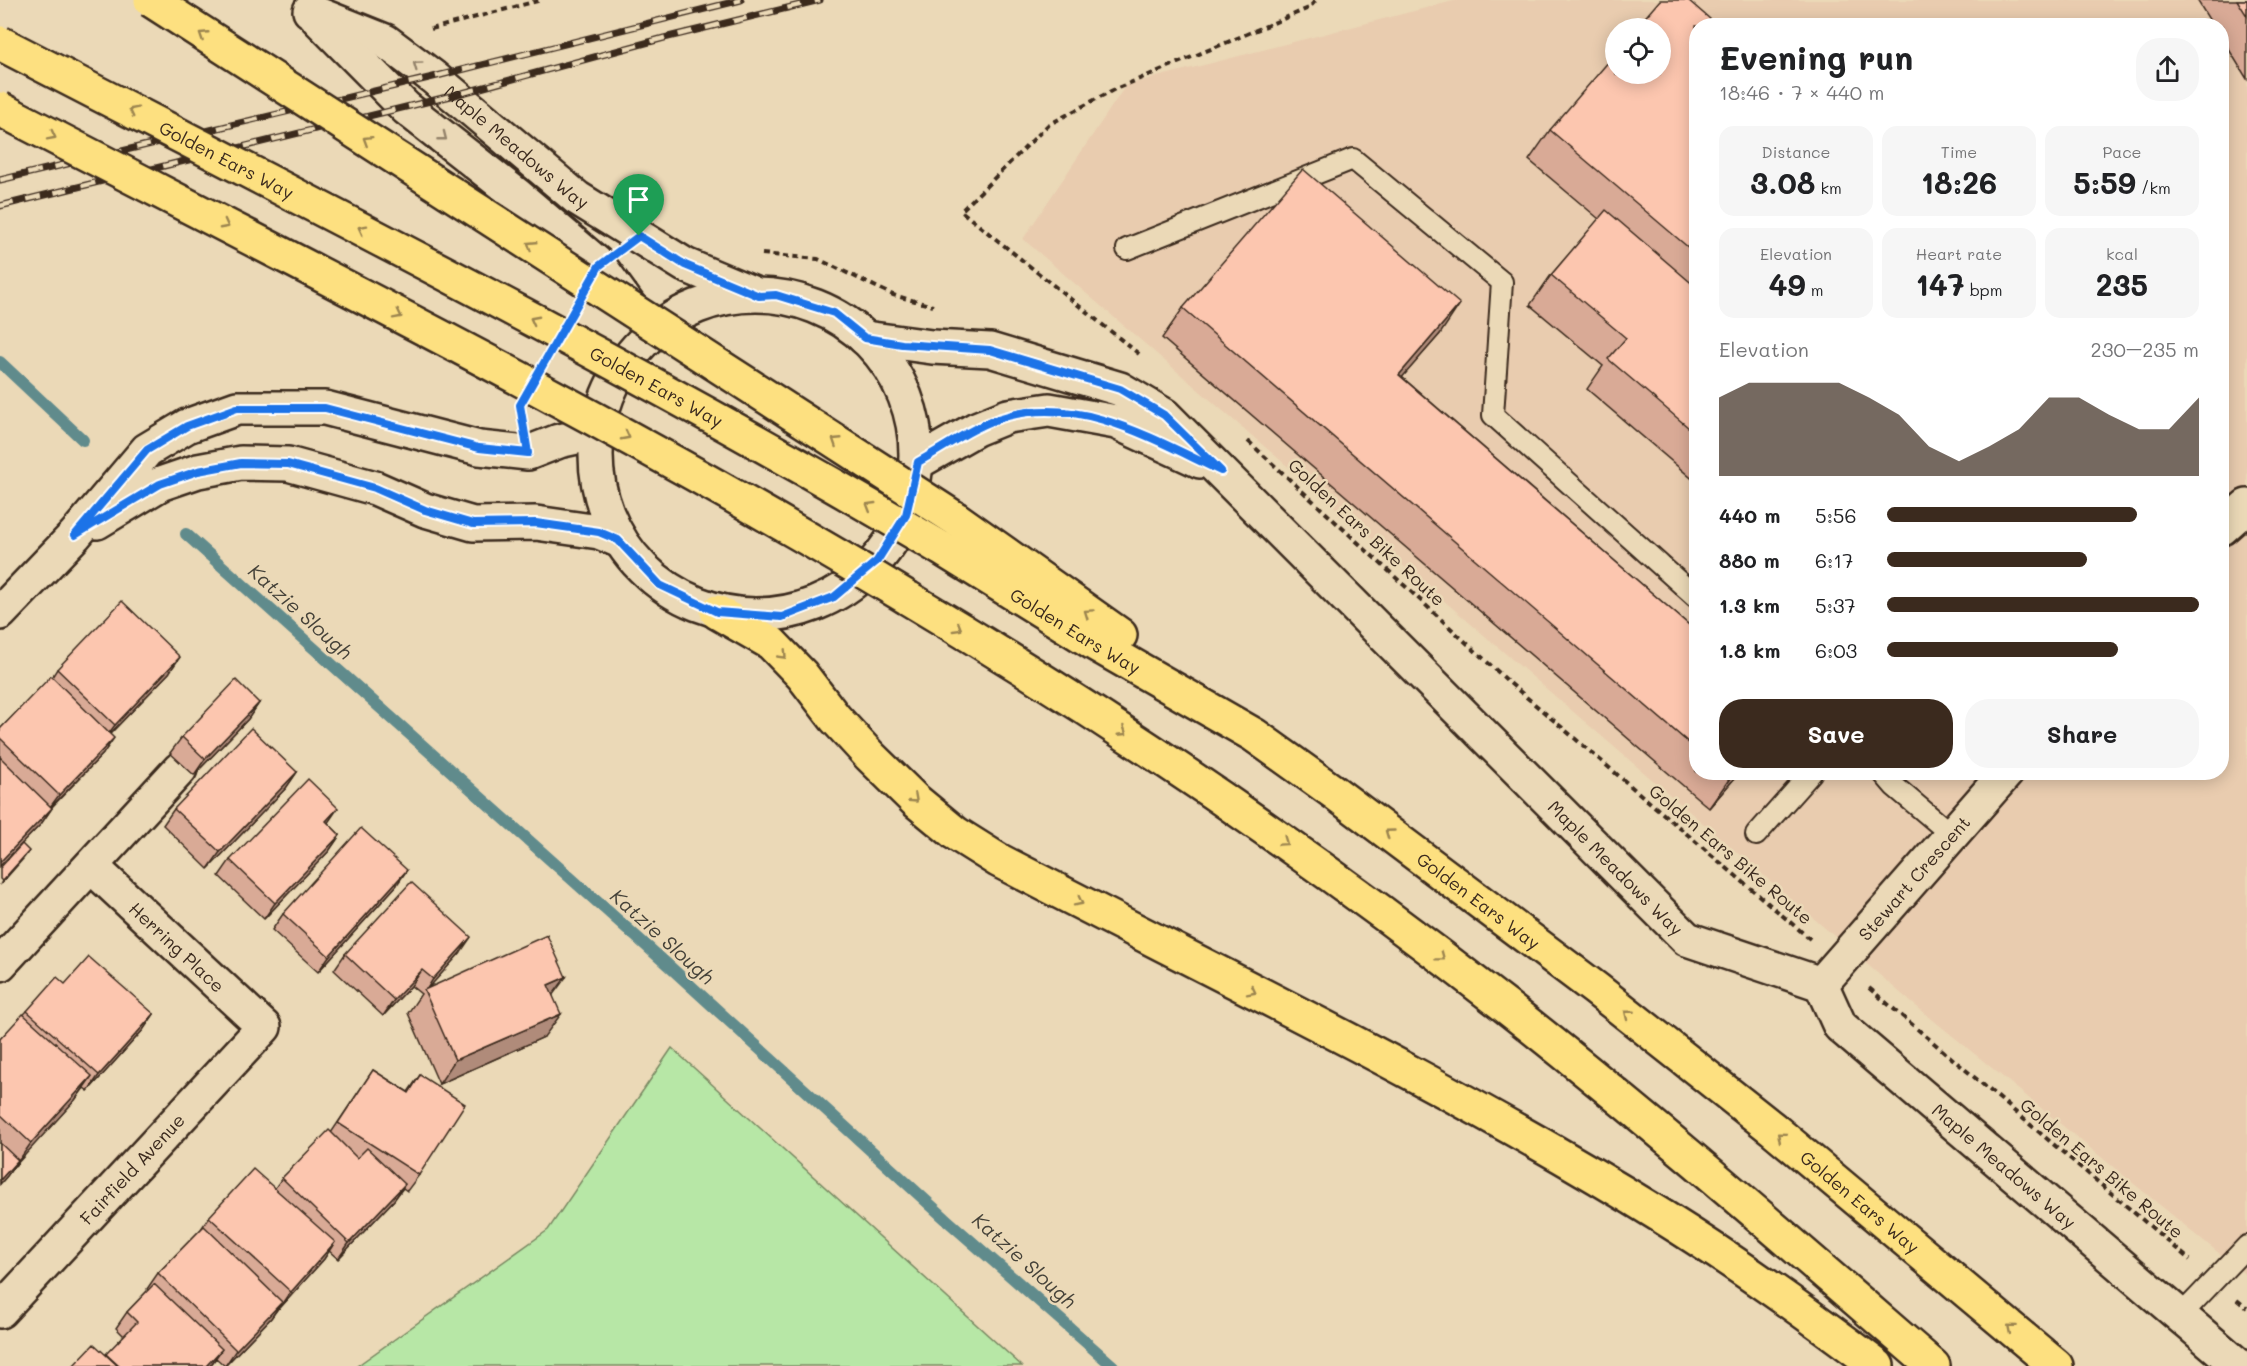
<!DOCTYPE html>
<html lang="en">
<head>
<meta charset="utf-8">
<style>
  body { margin:0; font-family:Mali,sans-serif; background:#f6f6f6; color:#202124; height:100vh; display:flex; flex-direction:column; font-size:22px; white-space:nowrap }
  * { box-sizing:border-box; margin:0 }
  p { font-size:20px; color:#757577 }
  .icon { flex:none; width:33px; height:33px; fill:none; stroke:currentColor; stroke-width:2; stroke-linecap:round; stroke-linejoin:round }
  .map { position:relative; flex:1; overflow:hidden }
  .details { position:absolute; left:1689px; top:18px; width:540px; height:762px; display:flex; flex-direction:column; background:#fff; border-radius:24px; box-shadow:0 3px 15px #0003 }
  .details>* { flex:none }
  .controls { position:absolute; left:1605px; top:18px; display:grid; gap:12px }
  .controls a { display:grid; place-items:center; width:66px; height:66px; border-radius:50%; background:#fff; box-shadow:0 3px 15px #0003; font-size:30px }
  .pin { position:absolute; display:grid; place-items:center; width:51px; height:51px; color:#fff; margin:-62px -26px; border-radius:50% 50% 50% 0; rotate:-45deg; box-shadow:0 0 6px #0007 }
  .pin .icon { rotate:45deg }
  .round { display:grid; place-items:center; flex:none; width:63px; height:63px; border-radius:24px; background:#f6f6f6 }
  .headline { display:flex; align-items:center; justify-content:space-between; height:102px; padding:0 30px }
  h1 { font-size:33px; font-weight:700; line-height:45px }
  .metrics { display:grid; grid-template-columns:repeat(3,1fr); gap:9px; height:102px; padding:6px 30px }
  .metrics div { display:grid; align-content:center; border-radius:15px; background:#f6f6f6; text-align:center }
  .metrics b { font-size:30px; font-weight:700 }
  .metrics small { font-size:16px; font-weight:400 }
  .metrics p { font-size:16px }
  .chart { height:168px; padding:12px 30px }
  .chart p { display:flex; justify-content:space-between }
  .chart svg { width:100%; height:108px; margin-top:6px; fill:#3b2a1e; opacity:.7 }
  .cta { display:flex; gap:12px; margin-top:auto; padding:12px 30px }
  .cta a { flex:1; height:69px; border-radius:24px; background:#3b2a1e; color:#fff; font-size:24px; font-weight:700; line-height:69px; text-align:center }
  .cta a+a { background:#f6f6f6; color:#202124 }
  ul { padding:0 30px; list-style:none; font-size:20px }
  li { display:grid; grid-template-columns:96px 72px 1fr; align-items:center; height:45px }
  li i { height:15px; border-radius:8px; background:#3b2a1e }
  .map>svg:first-child { display:block }
</style>
</head>
<body>
<div class="map">
<svg width="2247" height="1366" viewBox="0 0 2247 1366">
  <rect width="100%" height="100%" fill="#ebd9b7"/>
  <filter id="ink" filterUnits="userSpaceOnUse"><feTurbulence type="fractalNoise" baseFrequency=".0167" numOctaves="2"/><feDisplacementMap in="SourceGraphic" scale="12" xChannelSelector="R" yChannelSelector="G"/><feConvolveMatrix kernelMatrix="1 2 1 2 8 2 1 2 1" color-interpolation-filters="sRGB"/></filter>
  <g filter="url(#ink)">
    <path fill="#e9ccaf" fill-rule="evenodd" d="M1457,0H2247V1276L1911,1002L1023,239L1126,85ZM1696,26H2222V772H1696ZM1616,28H1660V74H1616Z"/>
    <path fill="#b7e7a6" stroke="#798862" stroke-width="1.5" d="M672,1048L1022,1366H357L548,1230Z"/>
    <g fill="none" stroke-linecap="round" stroke-linejoin="round">
      <path stroke="#618b8c" stroke-width="12" d="M0,362L83,440
        M186,534L669,966L948,1221L1113,1366"/>
      <g stroke="#3b2a1e" stroke-width="24">
        <path id="lane" d="M1127,249L1353,159L1502,282L1493,415L1696,597
          M1882,772L1894,786L1952,835
          M1756,835L1812,772
          M2180,1316L2247,1246"/>
      </g>
      <g stroke="#3b2a1e" stroke-width="38">
        <g id="street">
          <path id="s1" d="M865,338L932,347L990,350L1120,389L1164,415L1687,939L1821,984L1840,1026L2239,1366"/>
          <path d="M918,462L976,429L1008,416L1049,410L1116,422L1200,461"/>
          <path d="M2222,528L2247,506"/>
          <path d="M0,964L180,769"/>
          <path id="s2" d="M1821,984L2007,772"/>
          <path id="s3" d="M0,1311L264,1027L91,866"/>
        </g>
      </g>
      <g stroke="#3b2a1e" stroke-width="38">
        <g id="secondary">
          <path id="s4" d="M310,11L385,41L433,77L577,198L685,265L752,293"/>
          <path d="M318,19L406,108L518,196L599,265L631,309"/>
          <circle cx="756" cy="455" r="160"/>
          <path d="M97,522L160,484L198,471L241,463L288,464L375,488L425,510L473,524L536,523L599,532L618,540"/>
          <path d="M0,613L75,535L147,450L187,426L237,408H325L479,448L528,453L559,441L591,434"/>
        </g>
      </g>
      <g stroke="#3b2a1e" stroke-width="38">
        <g id="highway">
          <path d="M956,519L1120,635"/>
          <path id="s5" d="M939,547L1097,645L1254,735L1335,793L1596,989L1773,1129L2056,1366"/>
          <path d="M908,598C1115,721 1314,857 1504,1005C1651,1120 1792,1244 1933,1366"/>
          <path d="M717,612L771,643L802,675L835,718L870,756L915,800L955,833L998,860C1221,976 1449,1084 1663,1217C1737,1263 1808,1314 1877,1366"/>
        </g>
      </g>
      <path stroke="#3b2a1e" stroke-width="4" stroke-dasharray="6 4.5" stroke-linecap="butt" d="M431,29L541,0
        M762,254L818,259L893,295L933,306
        M1139,354L961,211L1048,125L1113,90L1309,8L1316,0
        M1248,441L1511,684L1810,939
        M1869,988L2190,1260
        M2237,1300L2247,1308"/>
      <use href="#lane" stroke="#ebd9b7" stroke-width="20"/>
      <use href="#street" stroke="#ebd9b7" stroke-width="33"/>
      <use href="#secondary" stroke="#ebd9b7" stroke-width="33"/>
      <use href="#highway" stroke="#fde080" stroke-width="33"/>
      <g stroke="#3b2a1e" stroke-width="7">
        <path id="rail" d="M0,180L433,77L741,0
          M0,206L455,95L664,38L820,0"/>
      </g>
      <use href="#rail" stroke="#ebd9b7" stroke-width="4.5" stroke-dasharray="14" stroke-linecap="butt"/>
      <g stroke="#3b2a1e" stroke-width="38" stroke-linecap="butt">
        <g id="highway-bridge">
          <path d="M151,0L956,519"/>
          <path id="s6" d="M0,43C315,206 633,365 939,547"/>
          <path d="M0,109C305,267 614,420 908,598"/>
        </g>
      </g>
      <use href="#highway-bridge" stroke="#fde080" stroke-width="33"/>
    </g>
    <path fill="#d9aa96" stroke="#3b2a1e" stroke-width="1.5" d="M2197,0H2247V79L2222,38V26H2213Z
      M1696,26V482L1587,389L1603,366L1530,305L1551,275L1599,219L1529,160L1550,130Z
      M1183,308L1440,334L1402,377L1696,631V772H1740L1709,808L1162,338Z
      M57,669L169,673L110,734L103,754L52,807V808L41,824L0,866V729L52,677Z
      M259,703L248,719L194,775L170,753L182,737Z
      M297,772L286,788L208,869L163,825L174,809Z
      M328,823L340,835L329,851L264,919L219,876L230,860Z
      M396,886L318,972L272,930L283,914Z
      M460,953L428,988L553,996L544,1037L439,1084L408,1013L421,994L411,986L383,1016L334,970L345,954Z
      M65,984L154,1014L143,1030L88,1091L84,1088L75,1100L14,1166L7,1176L0,1184V1039L27,1011Z
      M373,1070L408,1092L420,1075L419,1175L407,1191L403,1188L394,1200L338,1259L329,1251L324,1259L280,1308L279,1307L271,1318L225,1366L216,1358L210,1366H73L106,1355L124,1336L116,1328L127,1312L148,1290L147,1289L158,1273L201,1229L209,1217L275,1188L282,1178L331,1133Z"/>
    <path fill="#b08b7a" stroke="#3b2a1e" stroke-width="1.5" d="M1460,304L1440,334L1378,405L1399,375Z
      M180,657L169,673L103,741L115,725Z
      M259,703L248,719L194,775L205,759Z
      M114,738L103,754L47,811L59,795Z
      M297,772L286,788L208,869L220,852Z
      M1735,772H1740L1709,808L1730,778Z
      M52,808L41,824L0,866V862Z
      M338,808L327,824L326,821Z
      M340,835L329,851L264,919L275,903Z
      M29,851L23,859L0,885L2,881Z
      M407,870L396,886L318,972L329,956Z
      M471,937L460,953L425,992L433,979Z
      M422,970L411,986L383,1016L394,1000Z
      M566,977L549,1000L548,985Z
      M154,1014L143,1030L88,1091L99,1075Z
      M561,1014L544,1037L439,1084L455,1060Z
      M92,1076L75,1100L15,1166L31,1143Z
      M18,1160L7,1176L0,1184V1180Z
      M405,1184L394,1200L338,1259L349,1243Z
      M335,1242L324,1259L280,1308L291,1292Z
      M282,1302L271,1318L225,1366L236,1350Z
      M222,1349L210,1366H206Z"/>
    <path fill="#fcc6af" stroke="#3b2a1e" stroke-width="1.5" d="M1660,0H1688L1718,26H1696V254L1550,130L1616,53V74H1660V28H1636Z
      M2237,0H2247V16Z
      M1303,169L1460,304L1399,375L1696,631V749L1183,308Z
      M1606,210L1696,287V434L1608,359L1626,338L1551,275Z
      M122,601L180,657L115,725L57,669Z
      M51,676L114,738L59,795L0,738V729Z
      M236,680L259,703L205,759L182,737Z
      M251,728L297,772L220,852L174,809Z
      M0,757L52,808L0,862Z
      M1724,772H1735L1730,778Z
      M308,779L338,808L326,821L340,835L275,903L230,860Z
      M361,828L407,870L329,956L283,914Z
      M22,844L29,851L2,881L0,879V868Z
      M411,882L471,937L433,979L422,970L394,1000L345,954Z
      M547,935L566,977L548,985L561,1014L455,1060L424,990Z
      M89,957L154,1014L99,1075L27,1011L57,977L65,984Z
      M23,1014L92,1076L31,1143L0,1114V1039Z
      M373,1070L409,1093L420,1075L465,1104L419,1175L338,1123Z
      M329,1130L357,1158L367,1148L405,1184L349,1243L282,1178Z
      M0,1143L18,1160L0,1180Z
      M253,1169L335,1242L291,1292L209,1217Z
      M204,1226L282,1302L236,1350L158,1273Z
      M154,1284L222,1349L206,1366H119L106,1354L137,1322L127,1312Z
      M94,1344L118,1366H73Z"/>
    <defs><path id="oneway-chevron" d="M-2-3.5L2.5 0L-2 3.5" fill="none" stroke-width="1.6" stroke-linecap="round" stroke-linejoin="round" transform="scale(1.5)"/></defs>
    <g stroke="#9c854f">
      <use href="#oneway-chevron" transform="translate(203 35) rotate(-147)"/>
      <use href="#oneway-chevron" transform="translate(133 111) rotate(-153)"/>
      <use href="#oneway-chevron" transform="translate(52 136) rotate(27)"/>
      <use href="#oneway-chevron" transform="translate(367 140) rotate(-148)"/>
      <use href="#oneway-chevron" transform="translate(225 225) rotate(28)"/>
      <use href="#oneway-chevron" transform="translate(362 229) rotate(-153)"/>
      <use href="#oneway-chevron" transform="translate(531 245) rotate(-147)"/>
      <use href="#oneway-chevron" transform="translate(398 315) rotate(27)"/>
      <use href="#oneway-chevron" transform="translate(534 320) rotate(-152)"/>
      <use href="#oneway-chevron" transform="translate(626 436) rotate(28)"/>
      <use href="#oneway-chevron" transform="translate(836 441) rotate(-147)"/>
      <use href="#oneway-chevron" transform="translate(870 506) rotate(-149)"/>
      <use href="#oneway-chevron" transform="translate(1088 613) rotate(-145)"/>
      <use href="#oneway-chevron" transform="translate(958 628) rotate(31)"/>
      <use href="#oneway-chevron" transform="translate(783 655) rotate(46)"/>
      <use href="#oneway-chevron" transform="translate(1123 732) rotate(33)"/>
      <use href="#oneway-chevron" transform="translate(914 799) rotate(42)"/>
      <use href="#oneway-chevron" transform="translate(1389 833) rotate(-144)"/>
      <use href="#oneway-chevron" transform="translate(1284 842) rotate(35)"/>
      <use href="#oneway-chevron" transform="translate(1079 902) rotate(27)"/>
      <use href="#oneway-chevron" transform="translate(1441 957) rotate(37)"/>
      <use href="#oneway-chevron" transform="translate(1252 991) rotate(27)"/>
      <use href="#oneway-chevron" transform="translate(1628 1014) rotate(-141)"/>
      <use href="#oneway-chevron" transform="translate(1781 1136) rotate(-140)"/>
      <use href="#oneway-chevron" transform="translate(2011 1328) rotate(-140)"/>
    </g>
    <g stroke="#93826a">
      <use href="#oneway-chevron" transform="translate(417 65) rotate(-144)"/>
      <use href="#oneway-chevron" transform="translate(443 137) rotate(38)"/>
    </g>
  </g>
  <g fill="none" stroke-linecap="round" stroke-linejoin="round" filter="url(#ink)">
    <g stroke="#fff" stroke-width="12">
      <path id="route" d="M639,236L685,265L759,296L776,295L834,313L865,338L902,344L990,350L1120,389L1164,415L1221,471C1156,441 1083,396 1008,416C976,424 947,446 918,462L906,515L877,561L834,597L782,617L717,612L660,585L618,540L599,532L536,523L473,524L425,510L375,488L288,464L241,463L198,471L160,484L75,535L147,450L187,426L237,408H325L479,448L528,453L520,405L599,266Z"/>
    </g>
    <use href="#route" stroke="#1a73e8" stroke-width="8"/>
  </g>
  <g text-anchor="middle" dominant-baseline="central" stroke-width="5" stroke-linejoin="round" paint-order="stroke">
    <g font-size="18" fill="#3b2a1e" stroke="#ebd9b7">
      <text stroke="none"><textPath href="#s4" startOffset="250">Maple Meadows Way</textPath></text>
      <text stroke="none"><textPath href="#s6" startOffset="255">Golden Ears Way</textPath></text>
      <text stroke="none"><textPath href="#s6" startOffset="741">Golden Ears Way</textPath></text>
      <text transform="translate(1367 532) rotate(43)">Golden Ears Bike Route</text>
      <text stroke="none"><textPath href="#s5" startOffset="160">Golden Ears Way</textPath></text>
      <text transform="translate(1731 854) rotate(40)">Golden Ears Bike Route</text>
      <text stroke="none"><textPath href="#s1" startOffset="952">Maple Meadows Way</textPath></text>
      <text stroke="none"><textPath href="#s2" startOffset="141">Stewart Crescent</textPath></text>
      <text stroke="none"><textPath href="#s5" startOffset="646">Golden Ears Way</textPath></text>
      <text transform="translate(177 947) rotate(43)">Herring Place</text>
      <text stroke="none"><textPath href="#s1" startOffset="1456">Maple Meadows Way</textPath></text>
      <text transform="translate(2102 1168) rotate(40)">Golden Ears Bike Route</text>
      <text stroke="none"><textPath href="#s3" startOffset="194">Fairfield Avenue</textPath></text>
      <text stroke="none"><textPath href="#s5" startOffset="1132">Golden Ears Way</textPath></text>
    </g>
    <g font-size="20" font-style="italic" fill="#454239" stroke="#ebd9b7">
      <text transform="translate(301 611) rotate(42)">Katzie Slough</text>
      <text transform="translate(663 936) rotate(42)">Katzie Slough</text>
      <text transform="translate(1025 1260) rotate(42)">Katzie Slough</text>
    </g>
  </g>
</svg>
<div class="controls">
<a><svg class="icon" aria-label="locate" viewBox="0 0 24 24"><circle cx="12" cy="12" r="6"/><path d="M12 2v4M12 18v4M2 12h4M18 12h4"/></svg></a>
</div>
<div class="pin" style="left:639px;top:236px;background:#1e9e55"><svg class="icon" aria-label="arrive" viewBox="0 0 24 24"><path d="M6 21V4h12l-3 4 3 4H6"/></svg></div>
<section class="details">
<div class="headline"><div><h1>Evening run</h1><p>18:46 · 7 × 440 m</p></div><a class="round"><svg class="icon" aria-label="share" viewBox="0 0 24 24"><path d="M12 15V3M7 8l5-5 5 5M5 13v7h14v-7"/></svg></a></div>
<div class="metrics">
<div><p>Distance</p><b>3.08<small> km</small></b></div>
<div><p>Time</p><b>18:26</b></div>
<div><p>Pace</p><b>5:59<small> /km</small></b></div>
</div>
<div class="metrics">
<div><p>Elevation</p><b>49<small> m</small></b></div>
<div><p>Heart rate</p><b>147<small> bpm</small></b></div>
<div><p>kcal</p><b>235</b></div>
</div>
<div class="chart"><p><span>Elevation</span>230–235 m</p>
<svg viewBox="0 0 160 44" preserveAspectRatio="none"><path d="M0 44V12L10 6L20 6L30 6L40 6L50 12L60 19L70 32L80 38L90 32L100 25L110 12L120 12L130 19L140 25L150 25L160 12V44z"/></svg>
</div>
<ul>
<li><b>440 m</b>5:56<i style="width:80%"></i></li>
<li><b>880 m</b>6:17<i style="width:64%"></i></li>
<li><b>1.3 km</b>5:37<i style="width:100%"></i></li>
<li><b>1.8 km</b>6:03<i style="width:74%"></i></li>
</ul>
<div class="cta"><a>Save</a><a>Share</a></div>
</section>
</div>
</body>
</html>
